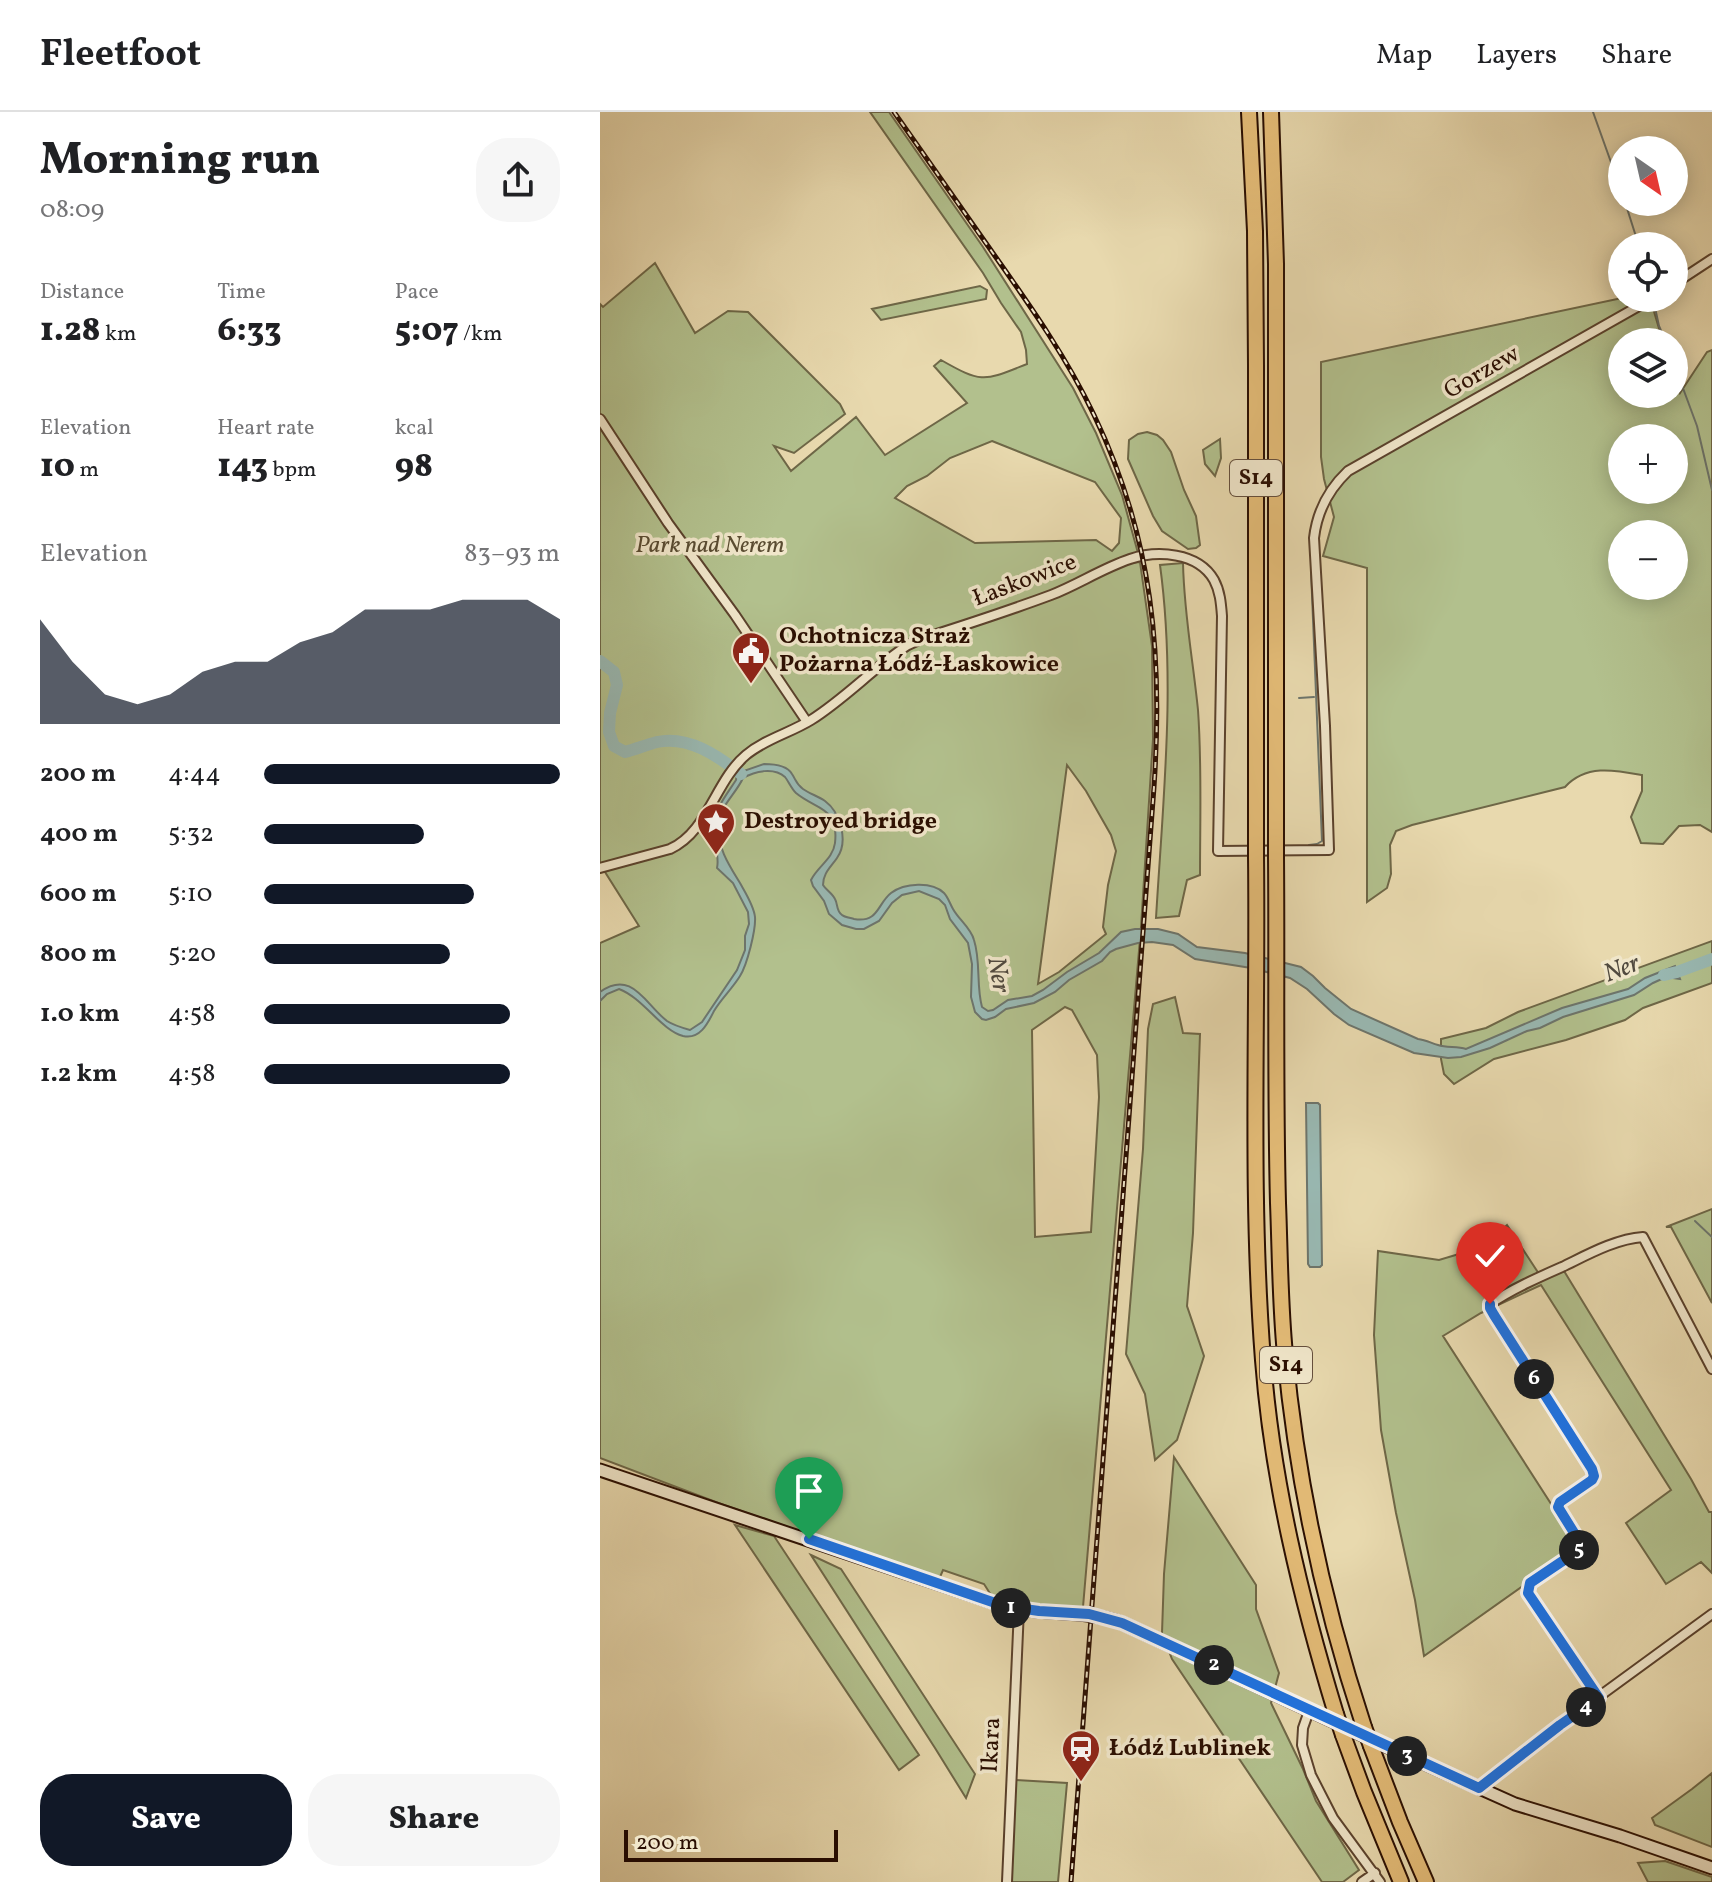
<!DOCTYPE html>
<html lang="en">
<head>
<meta charset="utf-8">
<style>
  body { margin:0; font-family:Vollkorn,serif; background:#f6f6f6; color:#202124; height:100vh; display:flex; flex-direction:column; font-size:30px; white-space:nowrap }
  * { box-sizing:border-box; margin:0 }
  p { font-size:26px; color:#757577 }
  .icon { flex:none; width:44px; height:44px; fill:none; stroke:currentColor; stroke-width:2; stroke-linecap:round; stroke-linejoin:round }
  .map { position:relative; flex:1; overflow:hidden }
  .sheet { display:flex; flex-direction:column; background:#fff; width:600px }
  .sheet>* { flex:none }
  .needle { width:52px; rotate:146deg }
  .buttons { position:absolute; left:1008px; top:24px; display:grid; gap:16px }
  .buttons a { display:grid; place-items:center; width:80px; height:80px; border-radius:50%; background:#fff; box-shadow:0 4px 20px #0003; font-size:40px }
  .scale { position:absolute; left:24px; bottom:20px; width:214px; box-sizing:border-box; padding-left:8px; border:4px solid #2a0e01; border-top:0; font-size:22px; line-height:28px; white-space:nowrap; color:#2a0e01; -webkit-text-stroke:6px #f0e6ca; paint-order:stroke }
  .pin { position:absolute; display:grid; place-items:center; width:68px; height:68px; color:#fff; margin:-82px -34px; border-radius:50% 50% 50% 0; rotate:-45deg; box-shadow:0 0 8px #0007 }
  .pin .icon { rotate:45deg }
  .km { position:absolute; width:40px; height:40px; margin:-20px; border-radius:50%; background:#222; color:#fff; font-size:22px; line-height:40px; text-align:center }
  .round { display:grid; place-items:center; flex:none; width:84px; height:84px; border-radius:32px; background:#f6f6f6 }
  .summary { display:flex; align-items:center; justify-content:space-between; height:136px; padding:0 40px }
  h1 { font-size:44px; font-weight:800; line-height:60px }
  .stats { display:grid; grid-template-columns:repeat(3,1fr); gap:12px; height:136px; padding:8px 40px }
  .stats div { display:grid; align-content:center }
  .stats b { font-size:34px; font-weight:800 }
  .stats small { font-size:22px; font-weight:400 }
  .stats p { font-size:22px }
  .chart { height:224px; padding:16px 40px }
  .chart p { display:flex; justify-content:space-between }
  .chart svg { width:100%; height:144px; margin-top:8px; fill:#111827; opacity:.7 }
  .action { display:flex; gap:16px; margin-top:auto; padding:16px 40px }
  .action a { flex:1; height:92px; border-radius:32px; background:#111827; color:#fff; font-size:32px; font-weight:800; line-height:92px; text-align:center }
  .action a+a { background:#f6f6f6; color:#202124 }
  ul { padding:0 40px; list-style:none; font-size:26px }
  li { display:grid; grid-template-columns:128px 96px 1fr; align-items:center; height:60px }
  li i { height:20px; border-radius:10px; background:#111827 }
  header { display:flex; align-items:center; gap:48px; box-sizing:border-box; height:112px; padding:0 40px; background:#fff; border-bottom:2px solid #e0e0e0 }
  header strong { font-size:38px }
  nav { display:flex; gap:44px; margin-inline-start:auto; font-size:28px }
  main { display:flex; flex:1; min-height:0 }
  .map>svg:first-child { display:block }
</style>
</head>
<body>
<header>
<strong>Fleetfoot</strong>
<nav><a>Map</a><a>Layers</a><a>Share</a></nav>
</header>
<main>
<section class="sheet">
<div class="summary"><div><h1>Morning run</h1><p>08:09</p></div><a class="round"><svg class="icon" aria-label="share" viewBox="0 0 24 24"><path d="M12 15V3M7 8l5-5 5 5M5 13v7h14v-7"/></svg></a></div>
<div class="stats">
<div><p>Distance</p><b>1.28<small> km</small></b></div>
<div><p>Time</p><b>6:33</b></div>
<div><p>Pace</p><b>5:07<small> /km</small></b></div>
</div>
<div class="stats">
<div><p>Elevation</p><b>10<small> m</small></b></div>
<div><p>Heart rate</p><b>143<small> bpm</small></b></div>
<div><p>kcal</p><b>98</b></div>
</div>
<div class="chart"><p><span>Elevation</span>83–93 m</p>
<svg viewBox="0 0 160 44" preserveAspectRatio="none"><path d="M0 44V12L10 25L20 35L30 38L40 35L50 28L60 25L70 25L80 19L90 16L100 9L110 9L120 9L130 6L140 6L150 6L160 12V44z"/></svg>
</div>
<ul>
<li><b>200 m</b>4:44<i style="width:100%"></i></li>
<li><b>400 m</b>5:32<i style="width:54%"></i></li>
<li><b>600 m</b>5:10<i style="width:71%"></i></li>
<li><b>800 m</b>5:20<i style="width:63%"></i></li>
<li><b>1.0 km</b>4:58<i style="width:83%"></i></li>
<li><b>1.2 km</b>4:58<i style="width:83%"></i></li>
</ul>
<div class="action"><a>Save</a><a>Share</a></div>
</section>
<div class="map">
<svg width="1112" height="1770" viewBox="0 0 1112 1770">
  <rect width="100%" height="100%" fill="#e8d9ae"/>
  <filter id="stains"><feTurbulence type="fractalNoise" baseFrequency=".0025" numOctaves="4"/><feColorMatrix values="0 0 0 0 .2 0 0 0 0 .09 0 0 0 0 .02 0 0 0 .5 -.17"/></filter>
  <radialGradient id="worn" r=".72"><stop offset=".6" stop-color="#630" stop-opacity="0"/><stop offset="1" stop-color="#630" stop-opacity=".3"/></radialGradient>
  <path fill="#b2c08d" stroke="#6e6747" stroke-width="2" fill-rule="evenodd" d="M270,0H289L383,135L473,276L496,321L522,383L538,441L531,449L532,451L540,450L552,534L553,627L541,815L483,1495L419,1494L415,1490L391,1483L384,1472L343,1458L340,1465L315,1459L121,1392L0,1346V831L39,814L0,752V192L3,195L55,151L95,221L128,199L148,200L240,292L245,302L194,341L174,334L191,359L256,305L285,343L367,291L334,254L341,248C383,272 384,269 427,252L426,238L421,220L401,191L383,161ZM392,329L495,370L521,406L519,431L512,439L496,428L375,431L295,386L307,374L327,364L350,346ZM467,653L486,679L511,723L516,739L508,773L503,815L506,822L459,860L438,872ZM465,895L472,898L497,943L499,985L491,1120L435,1125L432,918Z
    M380,174L387,178L386,187L281,208L272,197Z
    M1022,186H1050L1063,230H1022V282H1074V263L1080,281L1107,240L1112,238V720L1100,713L1079,714L1063,732L1041,731L1031,705L1042,679V663C1015,658 986,652 965,675L812,713L796,719L790,733L791,762L787,776L767,790V456L723,444L734,405L724,367L721,345V250ZM1022,326H1074V378H1022ZM1022,422H1074V474H1022Z
    M547,320L557,323L563,328L571,340L584,378L596,404L600,433L596,436L588,437L562,419L553,404L528,347L529,328L538,322Z
    M620,327L621,346L615,364L605,352L603,338Z
    M583,451C584,502 593,548 598,598C602,653 600,708 600,763L587,768L579,804L556,806C563,688 576,570 560,453Z
    M1112,829V871L1043,896L1025,908L966,928L894,947L854,972L844,962L841,947V927L886,916L918,900Z
    M575,885L583,921L600,922L593,1121L587,1194L604,1244L577,1328L555,1348L545,1282L526,1242L543,1037L548,917L553,892Z
    M1112,1097V1191L1071,1115H1066Z
    M907,1113L941,1165L964,1159L1091,1367L1109,1400H1112V1461L1101,1450L1066,1472L1026,1411L1071,1378L941,1173L881,1201L843,1224L973,1426L965,1444L824,1544L815,1488L796,1401L781,1318L774,1223L778,1139L839,1148L879,1136L893,1126Z
    M574,1345L656,1473V1497L679,1561L671,1591L703,1657L716,1689L759,1758L743,1770H722L572,1547L562,1521L564,1462Z
    M135,1413L174,1424L319,1643L299,1658Z
    M211,1443L241,1457L375,1662L366,1686L335,1636Z
    M1112,1661V1735L1055,1713L1052,1706L1092,1677Z
    M414,1668L467,1671L458,1770H411Z
    M1065,1749L1112,1765V1770H1048L1038,1751Z"/>
  <path fill="#99b9b3" stroke="#6d756c" stroke-width="2" d="M164,652C173,652 187,653 192,662C196,668 196,672 203,677C210,682 218,684 225,689C240,700 249,729 237,746C231,755 223,761 223,773C226,778 232,781 235,787C238,792 236,799 242,803C244,805 251,806 254,807C279,811 277,792 291,781C304,771 332,769 344,781C348,785 350,792 353,797C359,808 371,816 374,828C381,850 376,873 382,895L388,899L393,898L408,888L432,884L443,878L467,860L499,841L521,820L535,817H558L578,822L597,835L645,841L701,855L713,864L725,876L751,897L818,927C826,928 831,931 838,933C847,936 857,934 866,937L962,896L1028,877L1045,866L1075,854L1080,867L1066,865L1053,871L1034,883L963,905L940,916L927,919L890,936L861,945L848,946L814,941L749,913L734,902L707,877L690,866L651,856L595,847L573,833L552,830L538,831L516,837L510,840L502,849L469,868L455,880L434,891L406,897L395,905L386,908L382,907L375,900L371,885L372,852L368,831L350,807L345,793L339,787L319,779L302,783L292,791L279,809L264,817H256L242,813L229,802L224,789L213,774L211,768C218,754 233,747 235,731C239,694 216,698 196,681C191,676 189,670 185,665C174,655 155,659 143,666C136,682 118,696 118,714C118,737 129,753 140,771C145,780 154,794 155,805C156,818 147,853 140,864C132,877 121,887 114,899C108,911 100,928 83,924C61,918 43,886 19,877L7,882L0,889V880C32,857 45,892 67,909C73,913 83,916 90,918L102,910L137,858L145,838V824L149,812L148,800L133,771L117,756C120,744 113,729 113,716C113,699 127,682 136,668L137,662L133,658L137,654L144,659Z
    M706,991H718L720,993L722,1153L720,1155H710L708,1152Z"/>
  <g fill="none" stroke-linecap="round" stroke-linejoin="round">
    <path stroke="#6d756c" stroke-width="2" d="M993,0L1022,81
      M1025,90L1039,134
      M1054,191L1059,214L1066,230
      M1074,252L1097,314L1112,378
      M699,586L714,585
      M709,733L717,732L722,729L711,458
      M1095,1109L1112,1125"/>
    <path stroke="#99b9b3" stroke-width="12" d="M0,549L14,560L17,573L10,601L9,620L14,634L25,640C36,637 46,633 57,630C88,623 118,644 141,662
      M1064,863L1077,860L1112,847"/>
    <g stroke="#5a412c" stroke-width="12">
      <path id="street" d="M1074,172L1112,147
        M0,307L68,411L135,503L207,610
        M0,756L70,737C108,720 115,669 146,643C165,627 190,621 211,608C246,586 274,555 308,533L321,527C365,513 408,499 451,483C477,473 503,456 530,447C557,438 598,440 614,468C620,479 621,491 622,504L618,739L729,738L725,614L714,426C717,400 729,377 748,359L1053,186
        M999,1586L928,1481L930,1471L979,1438L981,1432L958,1395L960,1390L992,1368L994,1364L992,1357L894,1203L890,1196V1192C912,1177 937,1166 962,1155C987,1143 1015,1127 1043,1125L1112,1257
        M709,1599L703,1616L702,1633L711,1663L733,1706L780,1770
        M879,1676L960,1613L1112,1502
        M407,1770L419,1497
        M762,1770L775,1761"/>
    </g>
    <g stroke="#2a0e01" stroke-width="15">
      <path id="secondary" d="M0,1358L404,1494C443,1504 483,1497 522,1511L799,1640L915,1692L1020,1724L1112,1756"/>
    </g>
    <g stroke="#2a0e01" stroke-width="18">
      <path id="highway" d="M649,0L655,119L656,253V732
        M671,0L676,152V731
        M656,745C658,913 650,1081 663,1248C672,1368 701,1487 736,1602
        M676,745C677,860 675,976 678,1091C680,1141 680,1192 685,1242C697,1370 724,1494 764,1615
        M743,1623L764,1680L801,1770
        M771,1634L800,1710L826,1770"/>
    </g>
    <use href="#street" stroke="#f0e6ca" stroke-width="8"/>
    <use href="#secondary" stroke="#f0e6ca" stroke-width="11"/>
    <use href="#highway" stroke="#e4bc77" stroke-width="14"/>
    <g stroke="#2a0e01" stroke-width="5">
      <path id="rail" d="M294,0C328,48 361,96 395,144C431,195 467,246 494,303C553,426 563,542 554,675L471,1770"/>
    </g>
    <use href="#rail" stroke="#f0e6ca" stroke-width="2" stroke-dasharray="6" stroke-linecap="butt"/>
    <g stroke="#2a0e01" stroke-width="18" stroke-linecap="butt">
      <path id="highway-bridge" d="M676,731V745
        M656,732V745
        M736,1602L743,1623
        M764,1615L771,1634"/>
    </g>
    <use href="#highway-bridge" stroke="#e4bc77" stroke-width="14"/>
  </g>
  <g fill="none" stroke-linecap="round" stroke-linejoin="round">
    <g stroke="#fff" stroke-width="16">
      <path id="route" d="M209,1427L404,1494L439,1499L489,1502L522,1511L879,1676L960,1613L999,1586L928,1481L930,1471L979,1438L981,1432L958,1395L960,1390L992,1368L994,1364L992,1357L894,1203L890,1196V1192"/>
    </g>
    <use href="#route" stroke="#1a73e8" stroke-width="10"/>
  </g>
  <defs>
    <g id="civic-pin" transform="scale(2)"><path d="M0 17L-7.5 6A9.5 9.5 0 1 1 7.5 6Z" fill="#8f2418" stroke="#f0e6ca"/><path d="M-.6-6.5H3V-4.5H.6V-3L4-1V1h2V6H-6V1h2V-1L-.6-3ZM-1.2 2.5V6h2.4V2.5Z" fill="#fff"/></g>
    <g id="sight-pin" transform="scale(2)"><path d="M0 17L-7.5 6A9.5 9.5 0 1 1 7.5 6Z" fill="#8f2418" stroke="#f0e6ca"/><path d="M0-6L1.8-2.2L6-1.7L2.9 1.2L3.7 5.4L0 3.3L-3.7 5.4L-2.9 1.2L-6-1.7L-1.8-2.2Z" fill="#fff"/></g>
    <g id="station-pin" transform="scale(2)"><path d="M0 17L-7.5 6A9.5 9.5 0 1 1 7.5 6Z" fill="#8f2418" stroke="#f0e6ca"/><path d="M-3-6H3Q5-6 5-4V2Q5 4 3 4L4.5 6H3L1.5 4h-3L-3 6H-4.5L-3 4Q-5 4-5 2V-4Q-5-6-3-6ZM-3.5-4v3h7v-3ZM-3.5 1v1.5H-2V1ZM2 1v1.5H3.5V1Z" fill="#fff"/></g>
  </defs>
  <g fill-rule="evenodd">
    <use href="#civic-pin" x="151" y="539"/>
    <use href="#sight-pin" x="116" y="710"/>
    <use href="#station-pin" x="481" y="1637"/>
  </g>
  <g text-anchor="middle" dominant-baseline="central" stroke-width="7" stroke-linejoin="round" paint-order="stroke">
    <g fill="#f0e6ca" stroke="#654f3d" stroke-width="2">
      <rect x="630" y="348" width="52" height="36" rx="6"/>
      <rect x="660" y="1235" width="52" height="36" rx="6"/>
    </g>
    <g font-size="22" font-weight="bold" fill="#2a0e01">
      <text x="656" y="366">S14</text>
      <text x="686" y="1253">S14</text>
    </g>
    <g font-size="24" fill="#2a0e01" stroke="#f0e6ca">
      <text transform="translate(882 261) rotate(-30)">Gorzew</text>
      <text transform="translate(425 469) rotate(-21)">Łaskowice</text>
      <text transform="translate(392 1633) rotate(-87)">Ikara</text>
    </g>
    <g font-size="24" font-style="italic" fill="#5a4c32" stroke="#f0e6ca">
      <text x="110" y="434">Park nad Nerem</text>
    </g>
    <g font-size="24" font-weight="bold" fill="#2a0e01" stroke="#f0e6ca" text-anchor="start">
      <text x="179" y="525">Ochotnicza Straż<tspan x="179" dy="28">Pożarna Łódź-Łaskowice</tspan></text>
      <text x="144" y="710">Destroyed bridge</text>
      <text x="509" y="1637">Łódź Lublinek</text>
    </g>
    <g font-size="26" font-style="italic" fill="#514a3f" stroke="#f0e6ca">
      <text transform="translate(1022 857) rotate(-21)">Ner</text>
      <text transform="translate(398 863) rotate(81)">Ner</text>
    </g>
  </g>
  <rect width="100%" height="100%" filter="url(#stains)"/>
  <rect width="100%" height="100%" fill="url(#worn)"/>
</svg>
<div class="buttons">
<a><svg class="needle" viewBox="-14 -14 28 28"><path d="M0-13l5 13h-10z" fill="#e53935"/><path d="M0 13l5-13h-10z" fill="#757577"/></svg></a>
<a><svg class="icon" aria-label="locate" viewBox="0 0 24 24"><circle cx="12" cy="12" r="6"/><path d="M12 2v4M12 18v4M2 12h4M18 12h4"/></svg></a>
<a><svg class="icon" aria-label="layers" viewBox="0 0 24 24"><path d="M12 4l9 5-9 5-9-5zM3 14l9 5 9-5"/></svg></a>
<a>+</a>
<a>−</a>
</div>
<div class="scale">200 m</div>
<div class="pin" style="left:209px;top:1427px;background:#1e9e55"><svg class="icon" aria-label="arrive" viewBox="0 0 24 24"><path d="M6 21V4h12l-3 4 3 4H6"/></svg></div>
<div class="pin" style="left:890px;top:1192px;background:#d93025"><svg class="icon" aria-label="check" viewBox="0 0 24 24"><path d="M5 12l5 5 9-10"/></svg></div>
<b class="km" style="left:411px;top:1496px">1</b>
<b class="km" style="left:614px;top:1553px">2</b>
<b class="km" style="left:807px;top:1644px">3</b>
<b class="km" style="left:986px;top:1595px">4</b>
<b class="km" style="left:979px;top:1438px">5</b>
<b class="km" style="left:934px;top:1267px">6</b>
</div>
</main>
</body>
</html>
